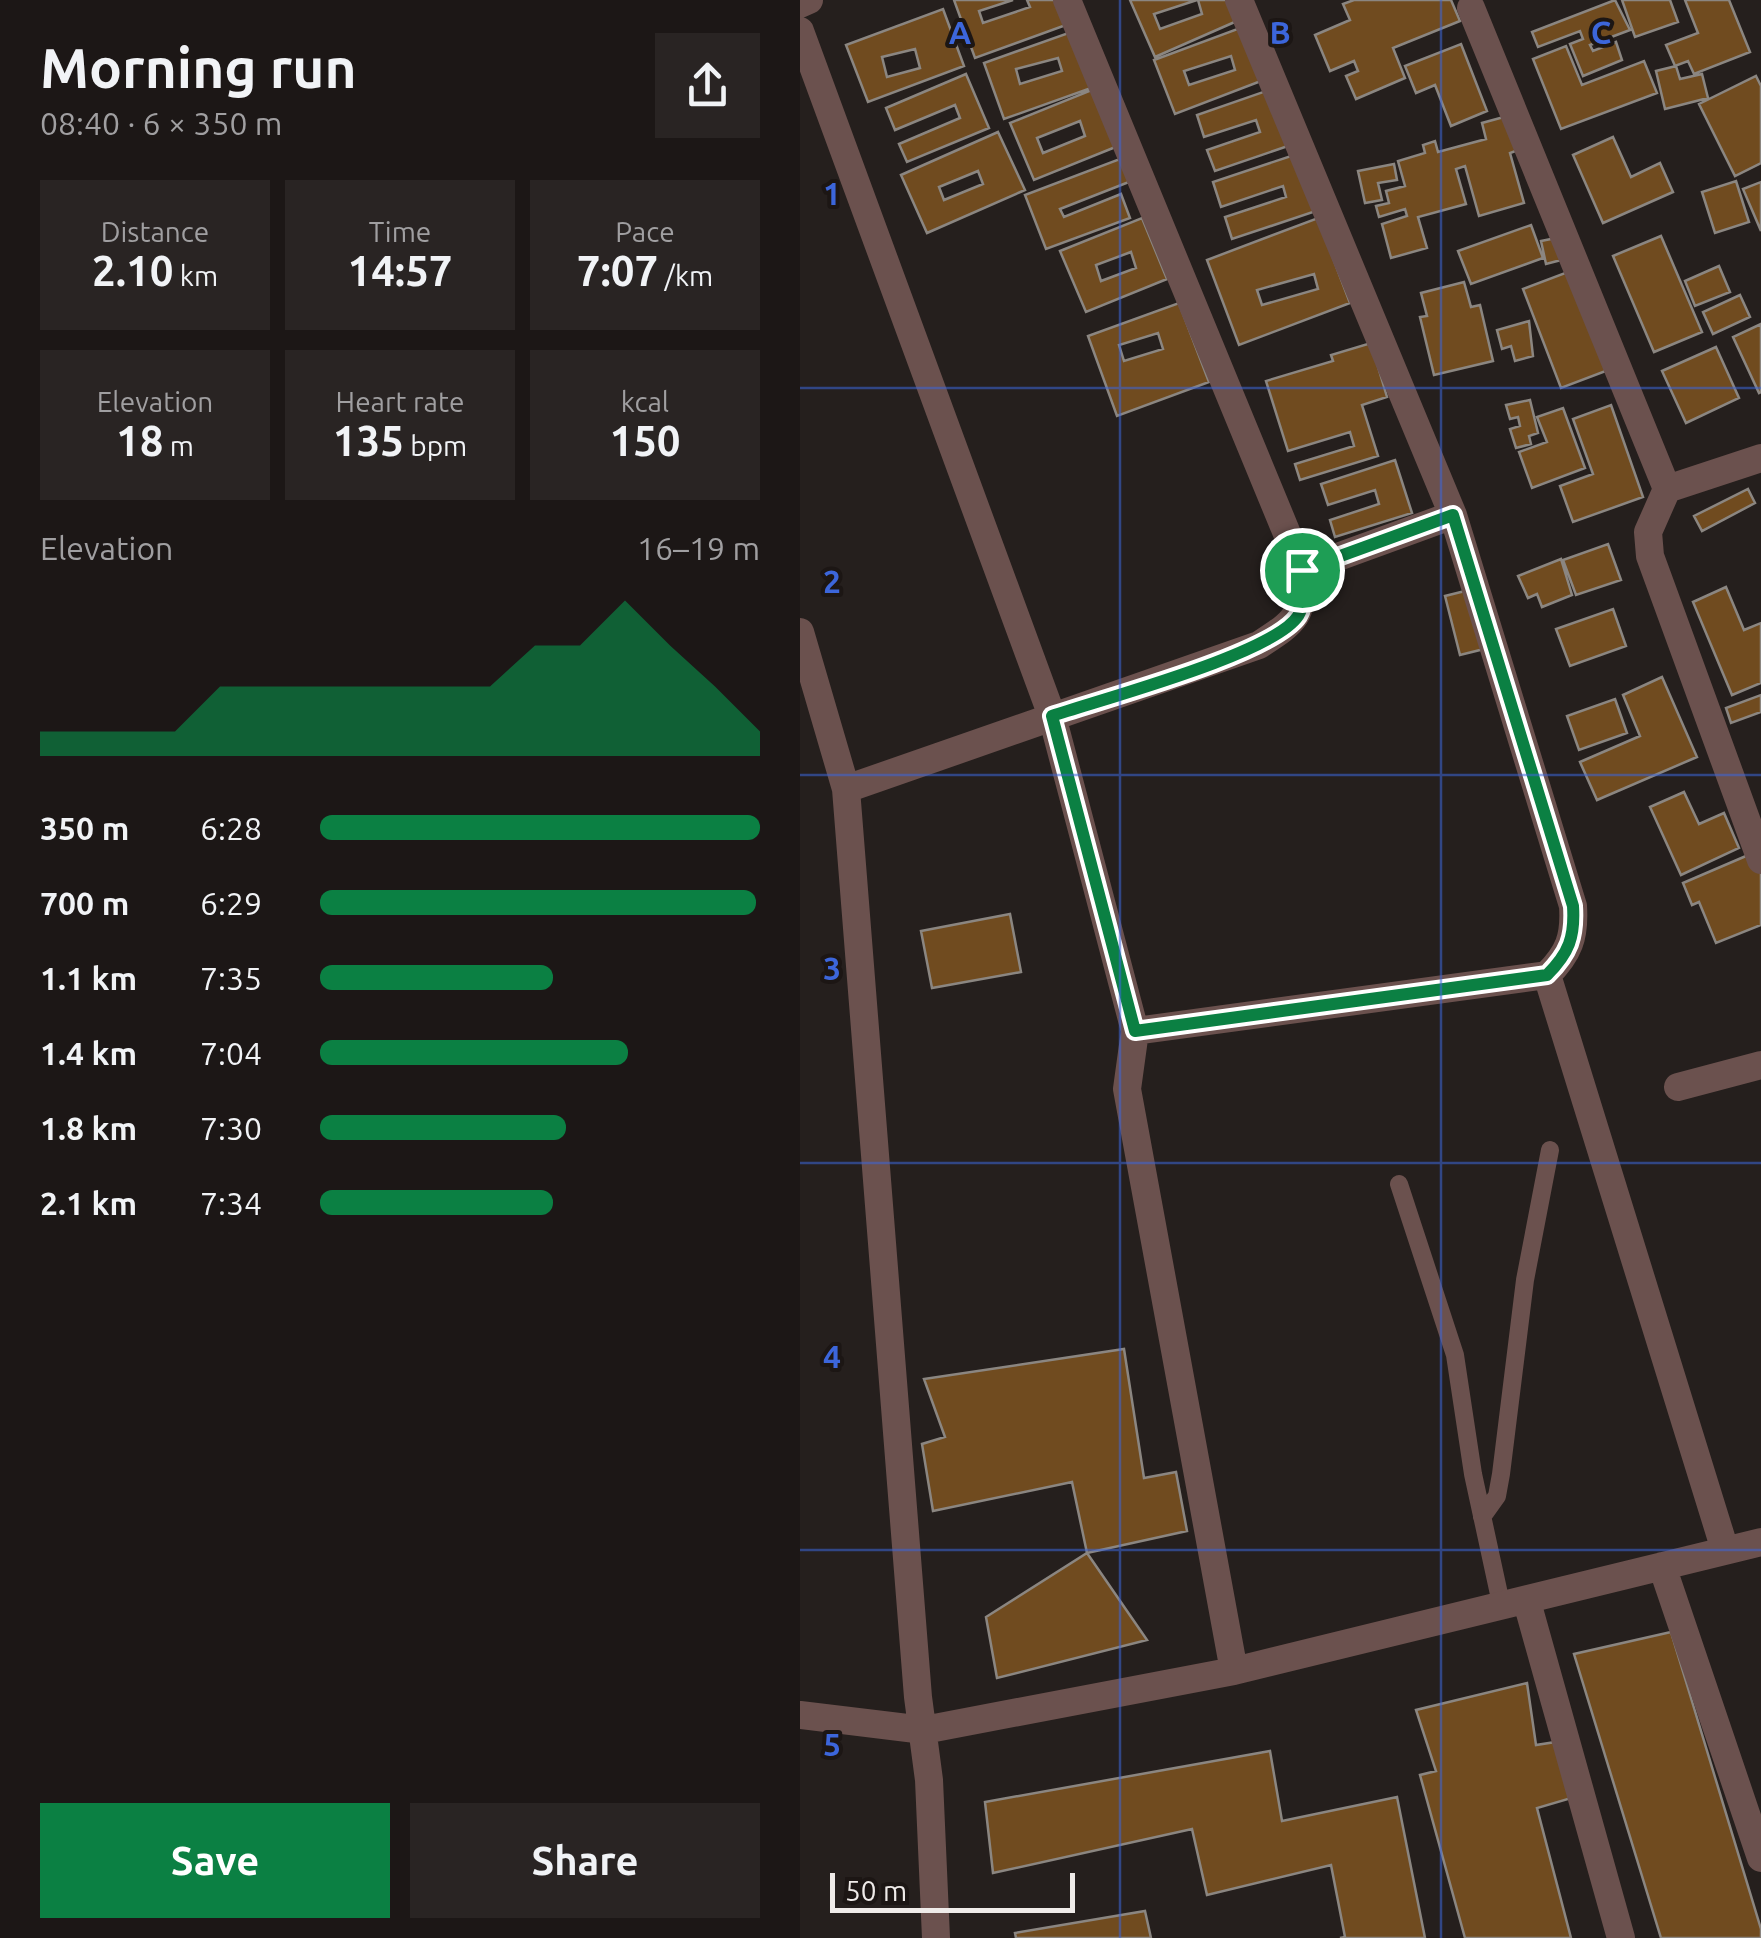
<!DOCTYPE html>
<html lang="en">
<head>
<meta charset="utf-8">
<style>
  body { margin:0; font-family:Ubuntu,sans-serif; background:#292423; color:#f1f3f6; height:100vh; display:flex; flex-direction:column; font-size:38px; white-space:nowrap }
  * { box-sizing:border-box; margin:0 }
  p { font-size:32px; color:#a09fa1 }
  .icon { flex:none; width:55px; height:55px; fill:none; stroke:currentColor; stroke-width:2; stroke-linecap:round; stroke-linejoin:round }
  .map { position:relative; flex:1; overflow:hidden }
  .panel { display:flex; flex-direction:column; background:#1c1716; width:800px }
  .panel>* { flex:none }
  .scale { position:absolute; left:30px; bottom:25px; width:245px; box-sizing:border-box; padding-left:10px; border:5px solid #efebe9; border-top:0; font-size:28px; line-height:35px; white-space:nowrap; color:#efebe9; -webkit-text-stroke:8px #1c1614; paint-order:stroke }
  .pin { position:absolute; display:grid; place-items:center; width:85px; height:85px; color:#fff; margin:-42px; border:5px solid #fff; border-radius:50%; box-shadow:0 2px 10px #0007 }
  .round { display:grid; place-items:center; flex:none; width:105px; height:105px; border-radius:0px; background:#292423 }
  .summary { display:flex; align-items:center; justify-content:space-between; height:170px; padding:0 40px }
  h1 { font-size:55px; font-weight:700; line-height:75px }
  .stats { display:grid; grid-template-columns:repeat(3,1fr); gap:15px; height:170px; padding:10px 40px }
  .stats div { display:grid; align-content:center; border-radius:0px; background:#292423; text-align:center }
  .stats b { font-size:42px; font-weight:700 }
  .stats small { font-size:28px; font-weight:400 }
  .stats p { font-size:28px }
  .chart { height:280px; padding:20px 40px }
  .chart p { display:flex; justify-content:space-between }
  .chart svg { width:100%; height:180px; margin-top:10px; fill:#0b8043; opacity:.7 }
  .primary-button { display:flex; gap:20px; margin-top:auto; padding:20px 40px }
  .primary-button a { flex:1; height:115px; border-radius:0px; background:#0b8043; color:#fff; font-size:40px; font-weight:700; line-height:115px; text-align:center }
  .primary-button a+a { background:#292423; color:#f1f3f6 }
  ul { padding:0 40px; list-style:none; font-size:32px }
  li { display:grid; grid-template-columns:160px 120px 1fr; align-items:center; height:75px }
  li i { height:25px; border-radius:12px; background:#0b8043 }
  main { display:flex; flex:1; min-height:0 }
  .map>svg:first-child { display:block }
</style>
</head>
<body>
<main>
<section class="panel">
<div class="summary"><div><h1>Morning run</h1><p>08:40 · 6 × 350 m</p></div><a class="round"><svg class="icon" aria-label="share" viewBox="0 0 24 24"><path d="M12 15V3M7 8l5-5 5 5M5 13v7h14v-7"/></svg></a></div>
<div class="stats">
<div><p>Distance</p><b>2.10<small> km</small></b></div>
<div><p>Time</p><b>14:57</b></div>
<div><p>Pace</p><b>7:07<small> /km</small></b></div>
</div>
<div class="stats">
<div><p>Elevation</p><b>18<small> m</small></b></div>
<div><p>Heart rate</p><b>135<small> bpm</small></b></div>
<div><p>kcal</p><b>150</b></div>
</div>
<div class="chart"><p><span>Elevation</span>16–19 m</p>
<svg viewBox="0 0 160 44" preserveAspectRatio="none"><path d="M0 44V38L10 38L20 38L30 38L40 27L50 27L60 27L70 27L80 27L90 27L100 27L110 17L120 17L130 6L140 17L150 27L160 38V44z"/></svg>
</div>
<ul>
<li><b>350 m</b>6:28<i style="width:100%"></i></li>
<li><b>700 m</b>6:29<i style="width:99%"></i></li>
<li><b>1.1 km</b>7:35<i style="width:53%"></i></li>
<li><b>1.4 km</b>7:04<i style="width:70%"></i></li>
<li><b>1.8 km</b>7:30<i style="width:56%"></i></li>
<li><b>2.1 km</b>7:34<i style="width:53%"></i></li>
</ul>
<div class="primary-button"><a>Save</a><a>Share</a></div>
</section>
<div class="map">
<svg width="961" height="1938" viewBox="0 0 961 1938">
  <rect width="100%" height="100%" fill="#251f1d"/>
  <path fill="#704b1f" stroke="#8b8681" stroke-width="2.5" fill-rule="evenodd" d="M154,0H213L179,11L183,23L230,7L227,0H257L266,25L175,58Z
    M330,0H397L354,14L360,29L402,14L398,0H428L437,21L355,57Z
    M554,0H651L660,21L593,48L605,78L556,99L546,76L558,71L554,61L530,71L515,35L550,20L543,4Z
    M815,0L830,30L790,45L793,51L816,42L822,60L783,76L770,44L783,39L780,31L738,47L732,32Z
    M822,0H870L878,22L835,37Z
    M885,0H929L950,52L894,74L888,61L875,66L866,45L898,33Z
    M143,9L164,66L68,102L46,45ZM115,49L120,68L87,77L82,57Z
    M440,28L461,81L375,114L354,60ZM431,56L435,70L389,85L384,71Z
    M274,31L294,87L204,119L184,63ZM258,58L262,71L220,84L216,69Z
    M661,44L687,111L651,126L635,85L616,93L605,66Z
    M766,46L782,85L844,61L857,93L761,129L733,59Z
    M876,66L880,79L902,74L908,98L865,109L856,71Z
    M166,74L189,128L107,162L99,144L160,118L155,105L95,130L86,108Z
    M956,76L961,86V163L935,176L899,104Z
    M294,89L318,146L234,180L210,123ZM280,121L285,136L243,153L237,138Z
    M472,89L491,145L415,171L407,150L460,132L456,120L404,137L397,115Z
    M711,115L721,149L710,153L724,203L679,216L665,166L656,169L666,204L618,217L627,248L591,258L582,224L607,216L605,209L579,217L576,206L589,203L586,191L605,186L598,161L625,153L623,145L635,141L638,152L686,139L682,123Z
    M198,132L225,190L127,233L101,175ZM178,171L183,184L144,200L139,187Z
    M813,137L831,177L860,163L873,192L803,223L773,155Z
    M497,154L516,211L432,239L425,217L486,197L483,186L421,207L413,182Z
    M325,157L334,180L260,209L264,217L321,194L330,218L246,249L225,195Z
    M594,164L597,180L578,183L582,200L565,203L558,171Z
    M936,181L949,222L915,233L902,192Z
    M961,182V231L943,189Z
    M342,218L367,279L286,312L260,251ZM331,252L336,268L301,281L296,265Z
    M518,218L550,303L439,345L407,260ZM514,274L518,289L462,305L457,290Z
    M731,225L743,258L671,284L658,251Z
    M861,236L902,332L854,352L813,256Z
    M756,238L761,260L746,264L741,241Z
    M919,266L930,292L895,306L885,281Z
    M773,270L811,369L761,388L723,289Z
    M664,282L671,307L680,305L693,361L634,375L620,317L627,316L621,293Z
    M940,295L950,317L913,334L903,312Z
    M379,303L409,382L317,416L288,336ZM358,333L363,349L324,361L319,345Z
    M729,321L733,356L715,361L711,346L702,349L697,330Z
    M961,324V392L959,393L933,337Z
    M571,343L587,397L562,405L578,456L500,480L495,464L554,446L550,432L488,451L466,381L533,361L531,355Z
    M916,347L939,398L886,423L862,371Z
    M730,400L738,433L729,436L731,444L716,448L710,429L720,426L718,417L710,419L706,405Z
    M811,405L843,497L773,522L760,486L793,474L773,419Z
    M763,408L785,468L732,488L719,452L747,442L737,417Z
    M595,460L612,513L535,537L530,520L579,504L575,490L528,505L521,484Z
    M948,489L955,503L902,531L894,516Z
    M808,544L821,580L776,595L763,560Z
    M761,559L772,595L742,607L737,594L728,598L718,576Z
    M926,587L944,630L961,623V683L932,695L893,602Z
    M669,590L684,649L660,655L645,596Z
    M813,609L826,646L770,666L756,629Z
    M862,677L897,757L797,800L780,762L840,736L823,695Z
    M961,695V712L931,723L926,708Z
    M815,699L827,733L779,750L767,716Z
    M884,792L899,824L924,813L939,848L881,875L850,807Z
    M953,853L961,872V925L916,943L899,902L892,905L883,883Z
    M210,914L221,972L132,988L121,931Z
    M324,1349L344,1478L376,1472L387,1531L287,1553L272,1482L133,1511L122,1444L145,1437L124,1379Z
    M287,1553L347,1640L197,1678L186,1617Z
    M871,1632L961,1929V1938H861L774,1654Z
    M727,1683L736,1745L762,1741L775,1797L737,1808L771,1938H665L620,1775L636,1771L616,1710Z
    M470,1751L482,1821L597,1797L625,1938H540L545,1937L531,1865L407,1895L392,1829L193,1873L185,1802Z
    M345,1911L351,1938H216L215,1933Z"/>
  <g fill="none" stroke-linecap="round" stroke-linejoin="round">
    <path stroke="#6b514e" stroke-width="18" d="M599,1184L655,1355L673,1474L702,1608
      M682,1517L697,1496L701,1474L725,1280L750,1150"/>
    <path stroke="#6b514e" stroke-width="28" d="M0,4L9,0
      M671,8L867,489L961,458
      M0,31L252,716L335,1031L327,1089L434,1671
      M867,489L848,532L850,556L961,860
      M502,570L653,515
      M0,632L46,789L118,1697L129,1780L136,1938
      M46,789L459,645C496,621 504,616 502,570L267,0
      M747,975L925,1550
      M335,1031L747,975C769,953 775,937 773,906L653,515L439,0
      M878,1087L961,1065
      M862,1566L961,1858
      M727,1602L821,1938
      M0,1715L124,1730L434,1671L961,1542"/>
  </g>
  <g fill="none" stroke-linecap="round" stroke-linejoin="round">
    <g stroke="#fff" stroke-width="20">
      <path id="route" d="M653,515L773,906C775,937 769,953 747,975L335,1031L252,716C302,699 473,654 498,616C506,603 503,585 502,570Z"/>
    </g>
    <use href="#route" stroke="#0b8043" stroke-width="12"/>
  </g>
  <path fill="none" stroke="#3c66db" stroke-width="2.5" stroke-opacity="0.55" d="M320,0V1938M641,0V1938M0,388H961M0,775H961M0,1163H961M0,1550H961"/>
  <g font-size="32" text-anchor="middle" font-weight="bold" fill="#3c66db" stroke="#1c1614" stroke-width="8" stroke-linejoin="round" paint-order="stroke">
    <text x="160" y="44">A</text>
    <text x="480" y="44">B</text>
    <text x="801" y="44">C</text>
    <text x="32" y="205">1</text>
    <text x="32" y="593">2</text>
    <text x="32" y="980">3</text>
    <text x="32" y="1368">4</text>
    <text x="32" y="1756">5</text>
  </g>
</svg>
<div class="scale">50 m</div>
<div class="pin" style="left:502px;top:570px;background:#1e9e55"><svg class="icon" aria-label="arrive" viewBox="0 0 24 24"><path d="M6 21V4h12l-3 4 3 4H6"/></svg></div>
</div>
</main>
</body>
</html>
